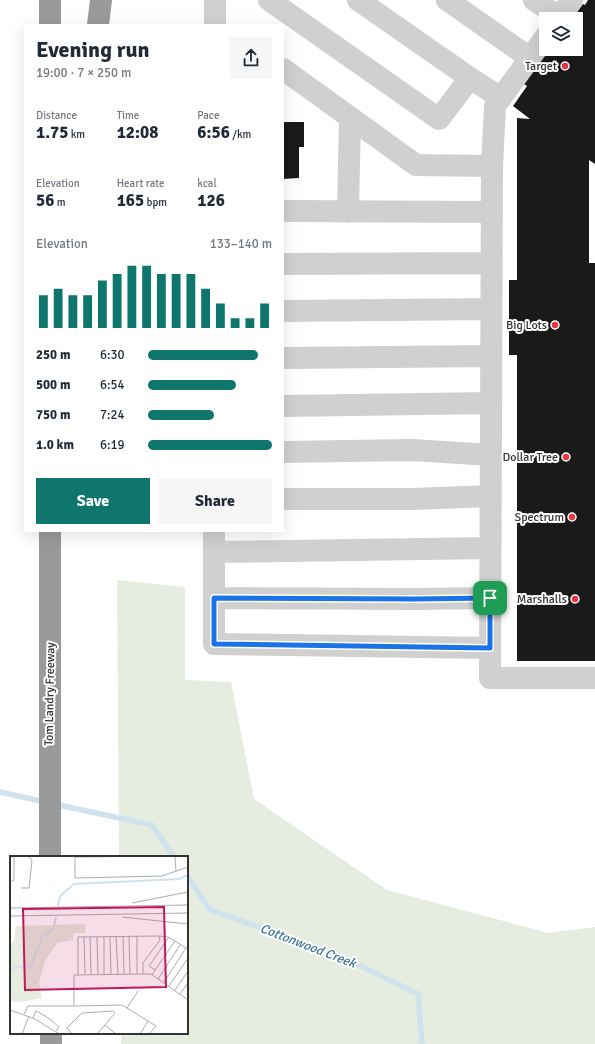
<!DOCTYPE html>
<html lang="en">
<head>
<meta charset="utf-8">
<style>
  body { margin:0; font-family:Signika,sans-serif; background:#f6f6f7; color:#1f2937; height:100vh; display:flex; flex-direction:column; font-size:15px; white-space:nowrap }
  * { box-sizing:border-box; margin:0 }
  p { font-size:13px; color:#747a83 }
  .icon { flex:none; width:22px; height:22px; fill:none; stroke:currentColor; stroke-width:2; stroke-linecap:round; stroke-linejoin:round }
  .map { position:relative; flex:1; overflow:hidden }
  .panel { position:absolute; left:24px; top:24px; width:260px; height:508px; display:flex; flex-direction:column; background:#fff; border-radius:0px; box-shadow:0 4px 16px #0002 }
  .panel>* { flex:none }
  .controls { position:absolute; left:539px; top:12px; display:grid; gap:8px }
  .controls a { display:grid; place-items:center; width:44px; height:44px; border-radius:0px; background:#fff; box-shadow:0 4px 16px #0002; font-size:20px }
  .pin { position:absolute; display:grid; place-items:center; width:34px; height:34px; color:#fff; margin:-17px; border-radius:8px; box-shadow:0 2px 6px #0006 }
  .round { display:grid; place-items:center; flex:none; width:42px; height:42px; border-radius:0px; background:#f6f6f7 }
  .summary { display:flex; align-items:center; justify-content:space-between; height:68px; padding:0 12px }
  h1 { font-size:22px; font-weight:700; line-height:30px }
  .metrics { display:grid; grid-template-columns:repeat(3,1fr); gap:6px; height:68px; padding:4px 12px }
  .metrics div { display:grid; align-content:center }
  .metrics b { font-size:17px; font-weight:700 }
  .metrics small { font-size:11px; font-weight:400 }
  .metrics p { font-size:11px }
  .chart { height:112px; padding:8px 12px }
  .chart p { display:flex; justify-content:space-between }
  .chart svg { width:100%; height:72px; margin-top:4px; stroke:#0f766e; stroke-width:6 }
  .primary-button { display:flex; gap:8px; margin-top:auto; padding:8px 12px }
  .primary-button a { flex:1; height:46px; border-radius:0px; background:#0f766e; color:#fff; font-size:16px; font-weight:700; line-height:46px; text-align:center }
  .primary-button a+a { background:#f6f6f7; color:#1f2937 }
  ul { padding:0 12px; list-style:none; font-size:13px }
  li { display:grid; grid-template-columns:64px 48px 1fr; align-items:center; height:30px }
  li i { height:10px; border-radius:5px; background:#0f766e }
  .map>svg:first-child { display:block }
</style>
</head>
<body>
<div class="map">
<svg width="595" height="1044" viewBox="0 0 595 1044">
  <rect width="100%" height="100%" fill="#fff"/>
  <path fill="#e6ecdf" d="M117,580L185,587V680L231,682L254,799L387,890L548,933L595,927V1044H121V1033H187V857H119Z"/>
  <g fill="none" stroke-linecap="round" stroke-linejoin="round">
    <path stroke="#cfe2ee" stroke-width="5.5" d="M0,792L45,802
      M54,804L152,825L174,857
      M187,876L210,910L336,954L418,994L422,1044"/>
  </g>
  <path fill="#1a1a1a" d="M588,0H595V164L589,160V263H595V661H517V355H509V280H517V118L530,119L513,106L527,86L524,84L547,49H576V19H572L583,4L585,5Z
    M283,122H304V147H299V178L283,179Z"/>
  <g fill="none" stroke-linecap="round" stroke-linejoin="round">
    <path stroke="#d0d0d0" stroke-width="22" d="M269,0L439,119L470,78L501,98
      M358,0L470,78
      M447,0L530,58
      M534,0L559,17
      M558,19L572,0
      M215,25V0
      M283,69L416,165L492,166L490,678H595
      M492,166L495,106L546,36
      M283,211L492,212
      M348,212L350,117
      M283,264L491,263
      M283,311L491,309
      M283,358L491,356
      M283,406L491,403
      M283,452L412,450L491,455
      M283,499H413L490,496
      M214,531V644L489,648
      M214,552L490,548
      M214,598L416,599L490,598"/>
    <path stroke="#9a9a9a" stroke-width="22" d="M50,25V0
      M98,25L101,0
      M50,857V531
      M51,1033V1044"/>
  </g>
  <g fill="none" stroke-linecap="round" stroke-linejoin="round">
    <g stroke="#fff" stroke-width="8">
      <path id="route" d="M214,598L416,599L490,598V648L214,644Z"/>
    </g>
    <use href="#route" stroke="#1a73e8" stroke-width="5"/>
  </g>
  <g fill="#e63946" stroke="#fff" stroke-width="1.5">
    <circle cx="565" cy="66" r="4"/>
    <circle cx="555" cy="325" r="4"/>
    <circle cx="566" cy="457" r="4"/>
    <circle cx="572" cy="517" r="4"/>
    <circle cx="575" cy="599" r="4"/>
  </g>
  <g text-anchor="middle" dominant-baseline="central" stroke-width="4" stroke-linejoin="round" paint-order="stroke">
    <g font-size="12" fill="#333" stroke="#fff" text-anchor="end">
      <text x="557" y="66">Target</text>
      <text x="547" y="325">Big Lots</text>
      <text x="558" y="457">Dollar Tree</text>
      <text x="564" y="517">Spectrum</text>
      <text x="567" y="599">Marshalls</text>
    </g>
    <g font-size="12" fill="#333" stroke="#fff">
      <text transform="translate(50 694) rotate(-89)">Tom Landry Freeway</text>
    </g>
    <g font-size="13" font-style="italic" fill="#3f7597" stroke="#fff">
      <text transform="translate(308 946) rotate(21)">Cottonwood Creek</text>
    </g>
  </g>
  <g transform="translate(10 856)">
    <rect width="178" height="178" fill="#fff"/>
    <path d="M76,68L75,77H63V84L47,87L35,105L29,127L32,142L11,146L0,145V89L4,85L6,70Z" fill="#e6ecdf"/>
    <path fill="none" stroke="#cfe2ee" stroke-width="2" d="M48,50L50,40L64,28L169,23L178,19M0,115L6,111L21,110L32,81L43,73L46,61"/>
    <path fill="none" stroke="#adadad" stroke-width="1" d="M165,0L65,1V22L152,20L178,11M165,1L166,15M0,26L4,24V0M11,32H19L22,4L18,0M122,47L178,36M0,52L178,49M0,60L178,57M112,61L178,68M113,80L114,118M119,80L120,118M127,80V118M74,81L75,118M80,81L81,118M87,81L88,118M94,81V118M100,81L101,118M106,81L108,118M145,114L165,85M68,118V81L149,80M133,118H141L178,144M142,119L145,114L139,110L159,81M148,123L170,89M154,126L176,92M159,130L178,102M165,134L178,115M170,138L178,127M117,152L128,135M0,154L25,163L49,178M14,158L18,150H64M23,162L26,155L37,161L49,171L46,175M12,178L19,160M62,178L57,172L72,157L103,155L105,157L95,169M87,178L95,169L106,178M130,178L138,165M139,178L146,170L112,149L64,150V119L133,118V107L150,84L149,80L158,81L178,93"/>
    <path fill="#c2185b" fill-opacity="0.15" stroke="#c2185b" stroke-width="2" d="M154,51L156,131L15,134L13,53Z"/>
    <rect width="178" height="178" fill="none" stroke="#333" stroke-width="2"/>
  </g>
</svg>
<div class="controls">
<a><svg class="icon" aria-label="layers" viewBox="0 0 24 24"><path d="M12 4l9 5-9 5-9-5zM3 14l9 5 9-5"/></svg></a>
</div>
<div class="pin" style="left:490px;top:598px;background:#1e9e55"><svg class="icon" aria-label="arrive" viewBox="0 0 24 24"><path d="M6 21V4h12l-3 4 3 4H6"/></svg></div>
<section class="panel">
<div class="summary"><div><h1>Evening run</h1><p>19:00 · 7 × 250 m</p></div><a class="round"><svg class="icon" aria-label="share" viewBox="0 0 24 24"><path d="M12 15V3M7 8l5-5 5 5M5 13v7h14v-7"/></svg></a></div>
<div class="metrics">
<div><p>Distance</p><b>1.75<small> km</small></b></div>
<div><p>Time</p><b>12:08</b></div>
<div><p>Pace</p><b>6:56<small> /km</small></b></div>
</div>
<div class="metrics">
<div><p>Elevation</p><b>56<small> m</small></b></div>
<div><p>Heart rate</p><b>165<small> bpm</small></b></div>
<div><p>kcal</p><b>126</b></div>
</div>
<div class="chart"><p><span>Elevation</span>133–140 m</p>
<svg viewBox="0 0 160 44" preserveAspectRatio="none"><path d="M5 44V24M15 44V20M25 44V24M35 44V24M45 44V15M55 44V11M65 44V6M75 44V6M85 44V11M95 44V11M105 44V11M115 44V20M125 44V29M135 44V38M145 44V38M155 44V29"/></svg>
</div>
<ul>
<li><b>250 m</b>6:30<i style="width:89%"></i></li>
<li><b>500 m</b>6:54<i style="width:71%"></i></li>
<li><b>750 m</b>7:24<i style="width:53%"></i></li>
<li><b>1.0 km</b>6:19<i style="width:100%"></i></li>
</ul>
<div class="primary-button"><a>Save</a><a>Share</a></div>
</section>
</div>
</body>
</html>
